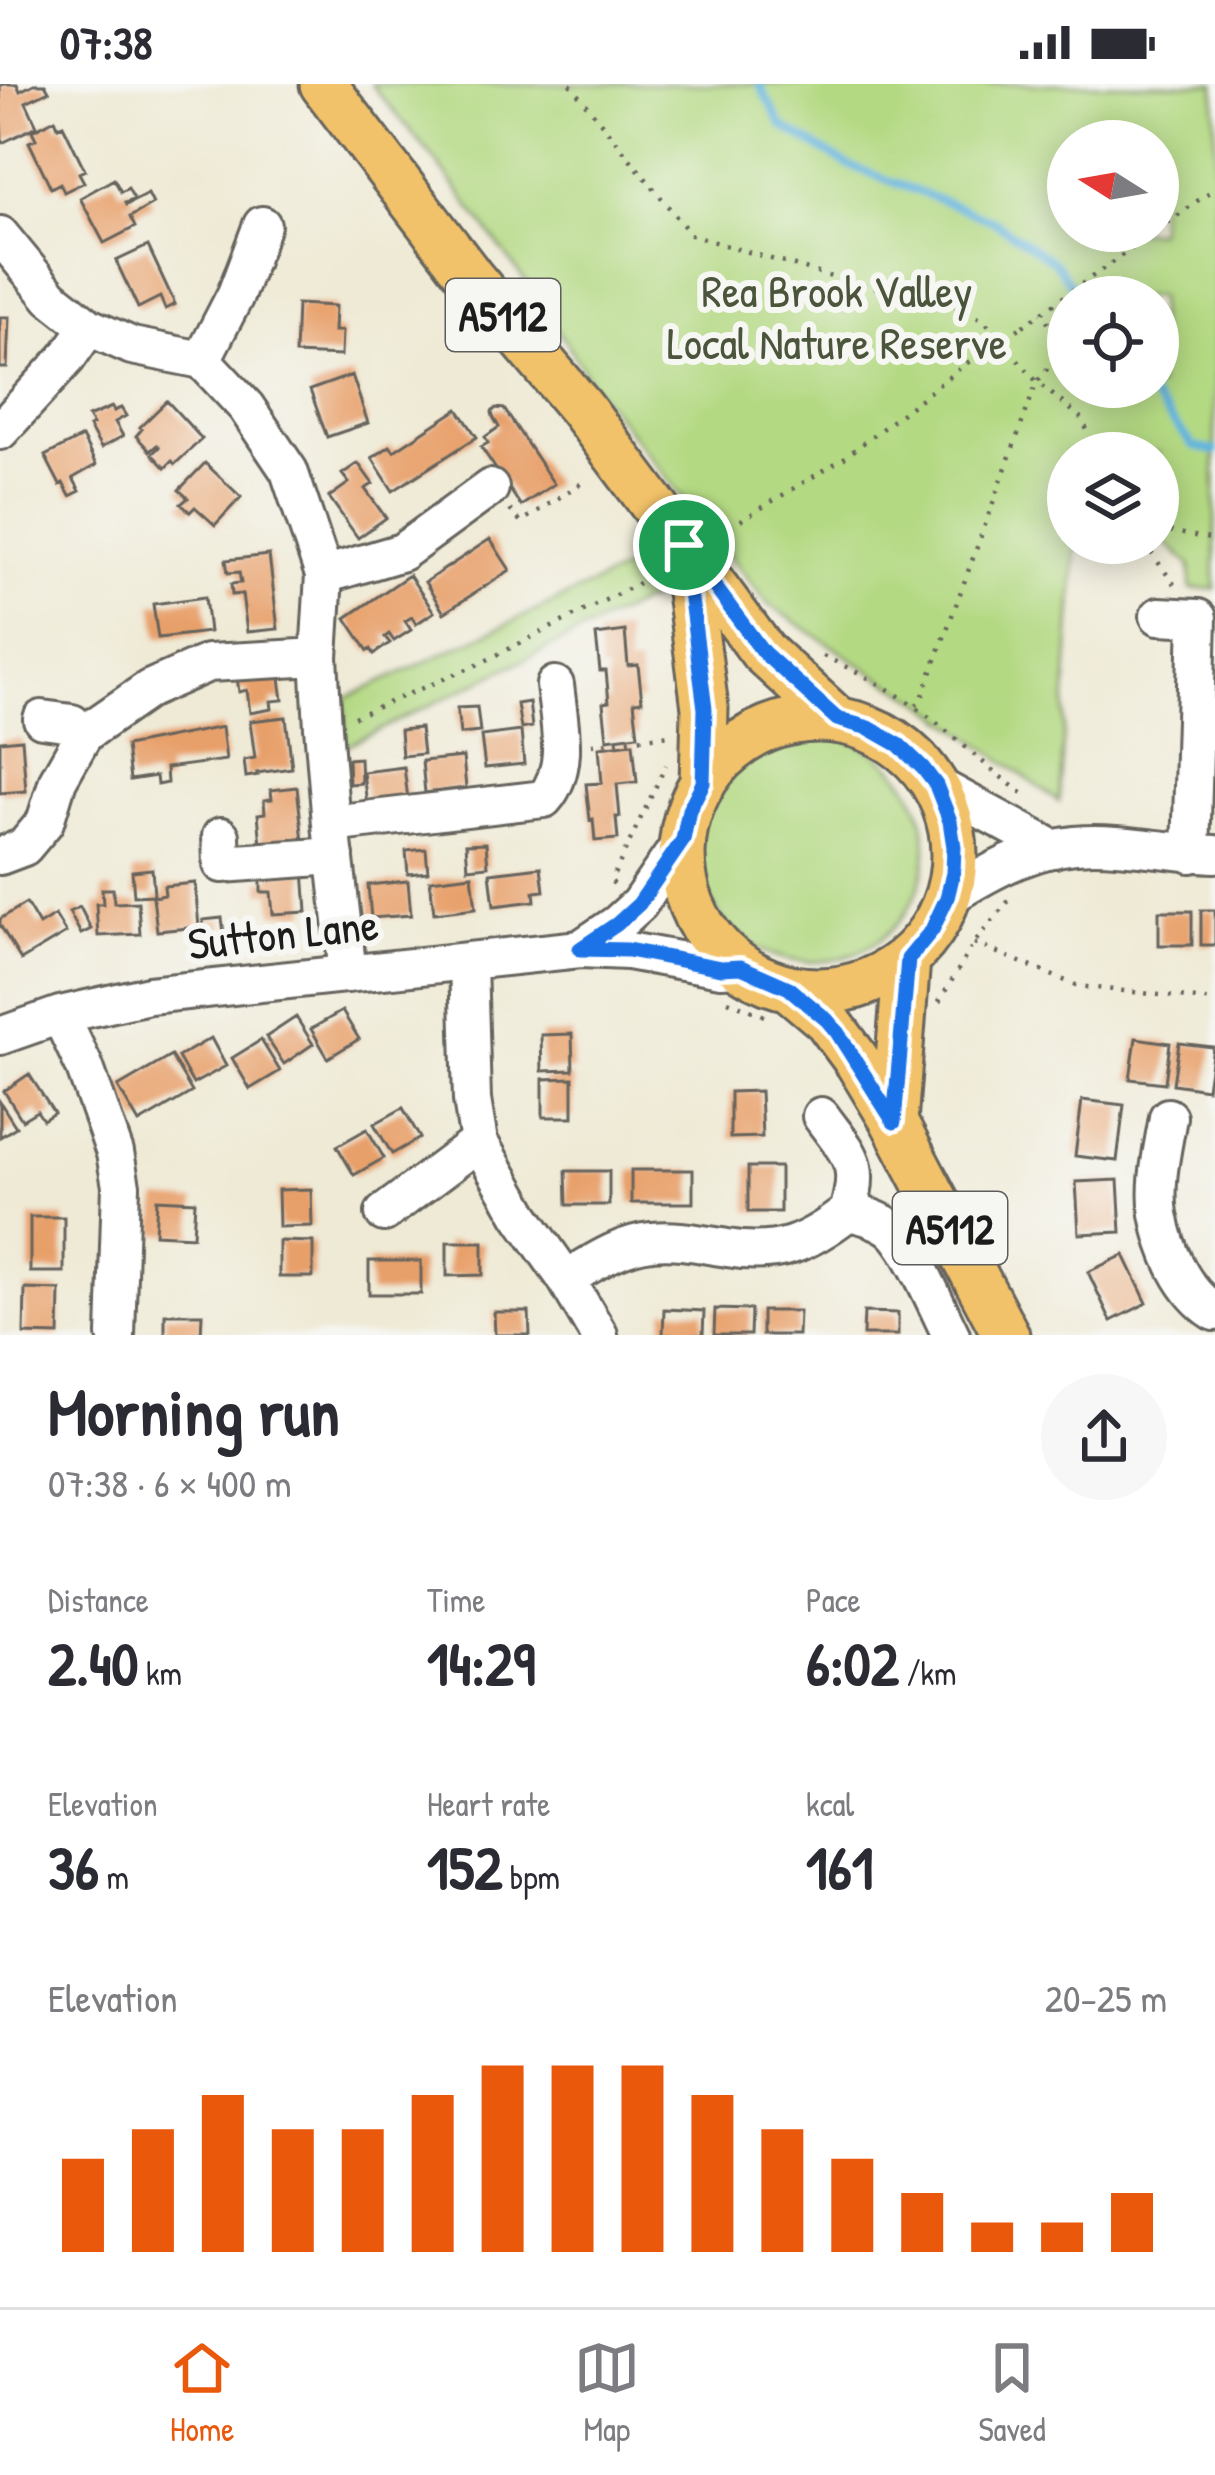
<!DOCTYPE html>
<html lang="en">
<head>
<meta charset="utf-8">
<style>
  body { margin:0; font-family:"Patrick Hand",sans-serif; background:#f7f7f7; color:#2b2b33; height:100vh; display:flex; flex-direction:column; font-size:45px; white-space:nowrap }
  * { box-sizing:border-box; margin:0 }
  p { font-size:39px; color:#7c7c81 }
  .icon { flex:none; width:66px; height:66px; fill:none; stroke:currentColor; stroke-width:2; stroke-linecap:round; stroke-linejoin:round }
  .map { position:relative; height:1251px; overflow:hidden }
  .side { display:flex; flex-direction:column; background:#fff; flex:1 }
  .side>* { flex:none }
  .needle { width:78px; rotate:281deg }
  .controls { position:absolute; left:1047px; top:36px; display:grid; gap:24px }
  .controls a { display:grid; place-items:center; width:132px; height:132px; border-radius:50%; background:#fff; box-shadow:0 6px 30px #0003; font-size:60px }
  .pin { position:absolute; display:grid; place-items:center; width:102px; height:102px; color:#fff; margin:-51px; border:6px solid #fff; border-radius:50%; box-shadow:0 3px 12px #0007 }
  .round { display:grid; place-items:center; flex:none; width:126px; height:126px; border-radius:63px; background:#f7f7f7 }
  .summary { display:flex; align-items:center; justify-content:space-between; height:204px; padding:0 48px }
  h1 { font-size:66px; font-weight:700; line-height:90px }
  .figures { display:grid; grid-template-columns:repeat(3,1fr); gap:18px; height:204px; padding:12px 48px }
  .figures div { display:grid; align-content:center }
  .figures b { font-size:60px; font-weight:700 }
  .figures small { font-size:33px; font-weight:400 }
  .figures p { font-size:33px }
  .chart { height:336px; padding:24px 48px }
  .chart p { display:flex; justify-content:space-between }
  .chart svg { width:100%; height:216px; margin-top:12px; stroke:#ea580c; stroke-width:6 }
  .status { display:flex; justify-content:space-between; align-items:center; height:84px; padding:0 60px; background:#fff; direction:ltr }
  .status svg { height:33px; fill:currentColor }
  .tabs { display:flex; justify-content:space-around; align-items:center; height:168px; border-top:3px solid #e1e1e2; background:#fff; font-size:33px; color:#7c7c81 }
  .tabs a { display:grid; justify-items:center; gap:6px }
  .tabs .active { color:#ea580c }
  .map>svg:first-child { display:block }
</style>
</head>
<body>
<div class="status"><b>07:38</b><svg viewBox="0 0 49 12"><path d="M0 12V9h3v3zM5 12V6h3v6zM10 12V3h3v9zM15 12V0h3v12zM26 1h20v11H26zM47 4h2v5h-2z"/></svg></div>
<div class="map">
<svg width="1215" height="1251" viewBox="0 0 1215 1251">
  <rect width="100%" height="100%" fill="#f6f6f2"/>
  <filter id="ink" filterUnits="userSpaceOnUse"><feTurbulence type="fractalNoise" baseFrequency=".00833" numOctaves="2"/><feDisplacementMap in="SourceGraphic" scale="24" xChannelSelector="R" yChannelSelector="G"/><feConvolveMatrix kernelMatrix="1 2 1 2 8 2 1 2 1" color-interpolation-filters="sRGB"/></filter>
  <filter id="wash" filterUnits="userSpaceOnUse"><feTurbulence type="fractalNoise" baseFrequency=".004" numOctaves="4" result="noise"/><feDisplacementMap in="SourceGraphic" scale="48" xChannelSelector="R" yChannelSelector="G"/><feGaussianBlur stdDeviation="2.7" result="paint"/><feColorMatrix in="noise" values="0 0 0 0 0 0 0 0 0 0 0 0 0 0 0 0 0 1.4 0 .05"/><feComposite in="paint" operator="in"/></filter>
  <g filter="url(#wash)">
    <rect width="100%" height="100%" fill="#efead5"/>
    <path fill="#b4d983" stroke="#687a50" stroke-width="3" fill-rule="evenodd" d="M371,0H1215V505H1191L1190,480L1163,457L1158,456V369H1068V459H1091L1076,461L1059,718L921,617L876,591L768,520L594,303L537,213L435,76ZM1068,57H1158V147H1068ZM1068,213H1158V303H1068Z
      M639,479L660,510L346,662L345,615Z
      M698 764a114 114 0 1 1 228 0a114 114 0 1 1-228 0Z"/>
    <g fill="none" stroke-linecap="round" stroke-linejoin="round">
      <path stroke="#62b4de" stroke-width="8" d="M759,0L782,42L846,80L992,136L1055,179L1080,213
        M1144,303L1194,363L1215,367"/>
    </g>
    <g id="blocks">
      <path fill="#e8a06b" d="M4,0H17L20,7L34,0H45L49,7L26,18L37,42L2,59L0,2Z
        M55,35L58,43L63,41L85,86L79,89L84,98L64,108L60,99L51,104L29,58L36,55L32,47Z
        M114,95L121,108L128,104L134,115L125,119L126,121L148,110L153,120L130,133L135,143L104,159L80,114Z
        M148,162L175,220L165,225L160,213L138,224L116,177Z
        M297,220L335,222L334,247H342L341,272L295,270Z
        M0,233H9L7,284H0Z
        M352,291L368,339L327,353L310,306Z
        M167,317L202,355L175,380L172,377L165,384L152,370L159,363L157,361L150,367L136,352L142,345L140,343Z
        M112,323L114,327L121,324L126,332L115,338L123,352L101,364L89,343L93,341L88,333Z
        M496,324L504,325L554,400L521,422L481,363L488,359L485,353L499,343L493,333L492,328Z
        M458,325L477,353L393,407L372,374L390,362L394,367Z
        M82,353L96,381L73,394L80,407L70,412L63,399L60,401L45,372Z
        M205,379L241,413L215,441L195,423L190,428L181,420L188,414L179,406Z
        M358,379L373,400L365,405L386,434L358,454L329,413L349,399L342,390Z
        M490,455L510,486L444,529L425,498Z
        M269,471L278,545L247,548L242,510L232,511L231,500L241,499L239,488L228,489L226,476Z
        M409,491L434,528L416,540L412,533L405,537L411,546L394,557L389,550L385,553L390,559L374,570L371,565L368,567L346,534Z
        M205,513L209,548L158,554L153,520Z
        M625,547L628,582L638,581L642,617L634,618L638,651L607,655L603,619L609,618L606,587H600L596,551Z
        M279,587L283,616L271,617L272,625L250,629L247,606L239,608L237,593Z
        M529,618L532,643L521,645L517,620Z
        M477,623L480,648L460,650L457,624Z
        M286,633L292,684L257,689L258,691L246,693L244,676L255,674L250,637Z
        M222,643L226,676L166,684L167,699L157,701L156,692L130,696L126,662Z
        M420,644L423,670L402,672L400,646Z
        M521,647L524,680L485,684L481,652Z
        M22,655L26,707L0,709V657Z
        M633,659L637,698L617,700L620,733H616L618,755L595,757L593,735L590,736L586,700L602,699L599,663Z
        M463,673L466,704L425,709L422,677Z
        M360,674L361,699L349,700L348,675Z
        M404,683L408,715L367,721L363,688Z
        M297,703L304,767L262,771L258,730L265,729L264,716L272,715L271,706Z
        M486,759L488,782L468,784L466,760Z
        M426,765L428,788L408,790L406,767Z
        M541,783L544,807L534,808L535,817L494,822L490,789Z
        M152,785L154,811L134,812L132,787Z
        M304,786L307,828L273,830L271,808H261V796H271L270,789Z
        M472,791L476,824L434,829L430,796Z
        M408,797L411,831L371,834L368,801Z
        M195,799L199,843L157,847L153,813L165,811L164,802Z
        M102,805H113L114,819L138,818L140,850L98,852L96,820H103Z
        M26,819L39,841L55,831L66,849L21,876L0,841V835Z
        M80,823L91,845L81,850L69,828Z
        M1201,826H1215V861H1201Z
        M1159,827H1192V861H1159Z
        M222,834L225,857L205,859L203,836Z
        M342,927L359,955L328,974L311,945Z
        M296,933L313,960L284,980L266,953Z
        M572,950L573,986L542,987L541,951Z
        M211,954L226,982L193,1000L178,973Z
        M1136,954L1170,959L1165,999L1130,995Z
        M261,956L280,987L250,1005L232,974Z
        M1179,959L1213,963L1207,1005L1173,1000Z
        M171,972L192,1008L139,1039L118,1003Z
        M29,990L54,1029L43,1036L37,1027L22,1036L4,1007Z
        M573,994V1033H543V995Z
        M760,1007L762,1053L730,1054V1008Z
        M1082,1016L1124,1021L1117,1077L1075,1072Z
        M0,1018L16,1043L0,1053Z
        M403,1024L420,1054L392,1070L374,1040Z
        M367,1045L384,1074L354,1091L337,1062Z
        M748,1083H780V1128H748Z
        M631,1086H693V1119H631Z
        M566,1087H609V1121H567Z
        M1118,1096L1121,1148L1079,1150L1076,1098Z
        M311,1105L312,1142L279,1143L278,1106Z
        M157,1115L195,1117L193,1152L155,1150Z
        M30,1133H64V1188H30Z
        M279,1157L313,1158V1193H279Z
        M447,1158H483V1191L447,1192Z
        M1124,1171L1147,1219L1111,1237L1088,1188Z
        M369,1177H421V1210H369Z
        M25,1205L60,1206L59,1251L24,1250Z
        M664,1225L704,1227L703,1251H663Z
        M715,1225L751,1226L750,1251H714Z
        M762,1227H799L798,1251H762Z
        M494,1228H529L530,1251H495Z
        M864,1228L898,1229V1251H863Z
        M165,1230H202L201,1251H165Z"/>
    </g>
  </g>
  <g filter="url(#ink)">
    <use href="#blocks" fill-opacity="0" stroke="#66645d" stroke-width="3"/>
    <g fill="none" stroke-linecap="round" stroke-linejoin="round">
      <g stroke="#66645d" stroke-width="42">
        <path id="minor" d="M0,151L51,213L89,243L132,262L202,276L246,323L289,387L324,491L319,573L323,643L331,740L348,890
          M202,276L236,210L262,141
          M0,347L67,274L89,243
          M324,491L402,468L490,404
          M1159,532L1198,534L1191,770
          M42,635L72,639L84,650
          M936,701L1054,765
          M331,740L544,715C571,684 559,639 555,601
          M221,752L222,780L335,772
          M0,772L24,763L45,738L58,696L84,650L149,605L208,579L319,573
          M947,814C993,785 1038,760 1094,760C1134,760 1174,769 1215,770
          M580,865L617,840L639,820L683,756
          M468,878L472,1016L479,1058L521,1131L566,1195L599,1251
          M60,931L85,984L115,1069L121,1102L116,1251
          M0,952L60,931L149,911L580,865L628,867L721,884L741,883
          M821,1032C850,1072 863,1078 848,1128
          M1168,1033C1163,1064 1154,1098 1159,1130C1165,1166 1183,1208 1215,1228
          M384,1129L479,1058
          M566,1195C593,1179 620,1160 652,1157C676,1154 702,1160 727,1164C778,1173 808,1159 848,1128C864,1131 880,1135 893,1146C914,1167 937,1223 951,1251"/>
      </g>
      <g stroke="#66645d" stroke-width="51">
        <path id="major" d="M323,0L471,194L581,324L763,568L837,636
          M685,469L705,624L703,699
          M682 771a136 136 0 1 1 272 0a136 136 0 1 1-272 0Z
          M789,904L827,936L858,978L894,1038L1006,1251
          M894,1038L907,875"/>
      </g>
      <path stroke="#66645d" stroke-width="4.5" stroke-dasharray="3 9" stroke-linecap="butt" d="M570,0L691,151L855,200L936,213L984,236L1037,298L1080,333L1100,369
        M1158,146L1215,104
        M1023,242L1156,147
        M510,426L521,438L588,395
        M1158,445L1215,456
        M720,449L844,374L967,279
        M1144,459L1177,504
        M823,572C854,586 886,602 914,622C953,649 986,684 1025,711
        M916,621L921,617L1037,298L1065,262L1041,229
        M354,633L479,580L653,492
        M592,660L670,651
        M614,800L611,797L666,681
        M974,859L1078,902L1215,917
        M728,917L767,933
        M939,918L974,859L1011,814"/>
      <use href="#minor" stroke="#fff" stroke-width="36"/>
      <use href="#major" stroke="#f2c26a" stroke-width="45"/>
      <path stroke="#66645d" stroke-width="4.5" stroke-dasharray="3 9" stroke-linecap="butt" d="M967,279L1023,242"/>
    </g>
  </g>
  <g fill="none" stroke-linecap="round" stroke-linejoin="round" filter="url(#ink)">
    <g stroke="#fff" stroke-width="24">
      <path id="route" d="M684,461L763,568L837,635L869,644L899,661L923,684L936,701L950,737L954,763L953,789L947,814L932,846L908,875L894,1038L837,948L827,936L789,904L741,883L721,884L628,866L580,865L617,840L639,820L683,756L689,726L703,699L705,625Z"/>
    </g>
    <use href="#route" stroke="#1a73e8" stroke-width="15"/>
  </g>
  <g text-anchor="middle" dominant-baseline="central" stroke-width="12" stroke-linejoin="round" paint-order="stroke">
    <g fill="#f6f6f2" stroke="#5d5d5c" stroke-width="3">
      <rect x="446" y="195" width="114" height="72" rx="9"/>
      <rect x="893" y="1108" width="114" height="72" rx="9"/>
    </g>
    <g font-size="42" font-weight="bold" fill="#1c1c1c">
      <text x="503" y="231">A5112</text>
      <text x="950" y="1144">A5112</text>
    </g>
    <g font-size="45" fill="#4a553b" stroke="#f6f6f2">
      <text x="837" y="206">Rea Brook Valley<tspan x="837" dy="52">Local Nature Reserve</tspan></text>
    </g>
    <g font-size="45" fill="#1c1c1c" stroke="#f6f6f2">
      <text transform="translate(283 849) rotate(-6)">Sutton Lane</text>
    </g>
  </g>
</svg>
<div class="controls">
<a><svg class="needle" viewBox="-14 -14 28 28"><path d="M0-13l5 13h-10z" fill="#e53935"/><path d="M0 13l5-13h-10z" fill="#7c7c81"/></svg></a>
<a><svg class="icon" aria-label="locate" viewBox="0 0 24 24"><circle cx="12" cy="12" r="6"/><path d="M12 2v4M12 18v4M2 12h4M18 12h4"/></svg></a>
<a><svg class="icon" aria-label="layers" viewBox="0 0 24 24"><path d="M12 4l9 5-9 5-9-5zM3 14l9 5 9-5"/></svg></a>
</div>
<div class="pin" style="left:684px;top:461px;background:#1e9e55"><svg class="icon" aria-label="arrive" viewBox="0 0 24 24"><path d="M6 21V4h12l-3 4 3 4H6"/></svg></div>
</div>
<section class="side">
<div class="summary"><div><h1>Morning run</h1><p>07:38 · 6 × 400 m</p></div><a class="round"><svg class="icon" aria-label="share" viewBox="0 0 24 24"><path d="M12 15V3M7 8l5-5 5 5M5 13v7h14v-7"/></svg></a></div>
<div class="figures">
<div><p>Distance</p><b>2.40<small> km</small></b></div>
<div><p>Time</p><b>14:29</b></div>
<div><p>Pace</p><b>6:02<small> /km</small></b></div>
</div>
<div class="figures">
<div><p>Elevation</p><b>36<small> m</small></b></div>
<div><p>Heart rate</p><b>152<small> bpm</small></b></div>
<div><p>kcal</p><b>161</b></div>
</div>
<div class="chart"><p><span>Elevation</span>20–25 m</p>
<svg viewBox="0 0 160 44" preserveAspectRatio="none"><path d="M5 44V25M15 44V19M25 44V12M35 44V19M45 44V19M55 44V12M65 44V6M75 44V6M85 44V6M95 44V12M105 44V19M115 44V25M125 44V32M135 44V38M145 44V38M155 44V32"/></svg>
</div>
</section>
<nav class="tabs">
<a class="active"><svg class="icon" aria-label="home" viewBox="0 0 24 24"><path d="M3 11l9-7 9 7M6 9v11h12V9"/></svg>Home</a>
<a><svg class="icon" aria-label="map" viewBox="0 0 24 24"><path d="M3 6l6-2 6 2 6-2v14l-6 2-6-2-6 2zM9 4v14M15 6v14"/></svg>Map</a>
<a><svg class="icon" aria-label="saved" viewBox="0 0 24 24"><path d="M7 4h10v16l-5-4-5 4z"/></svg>Saved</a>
</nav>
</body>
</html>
